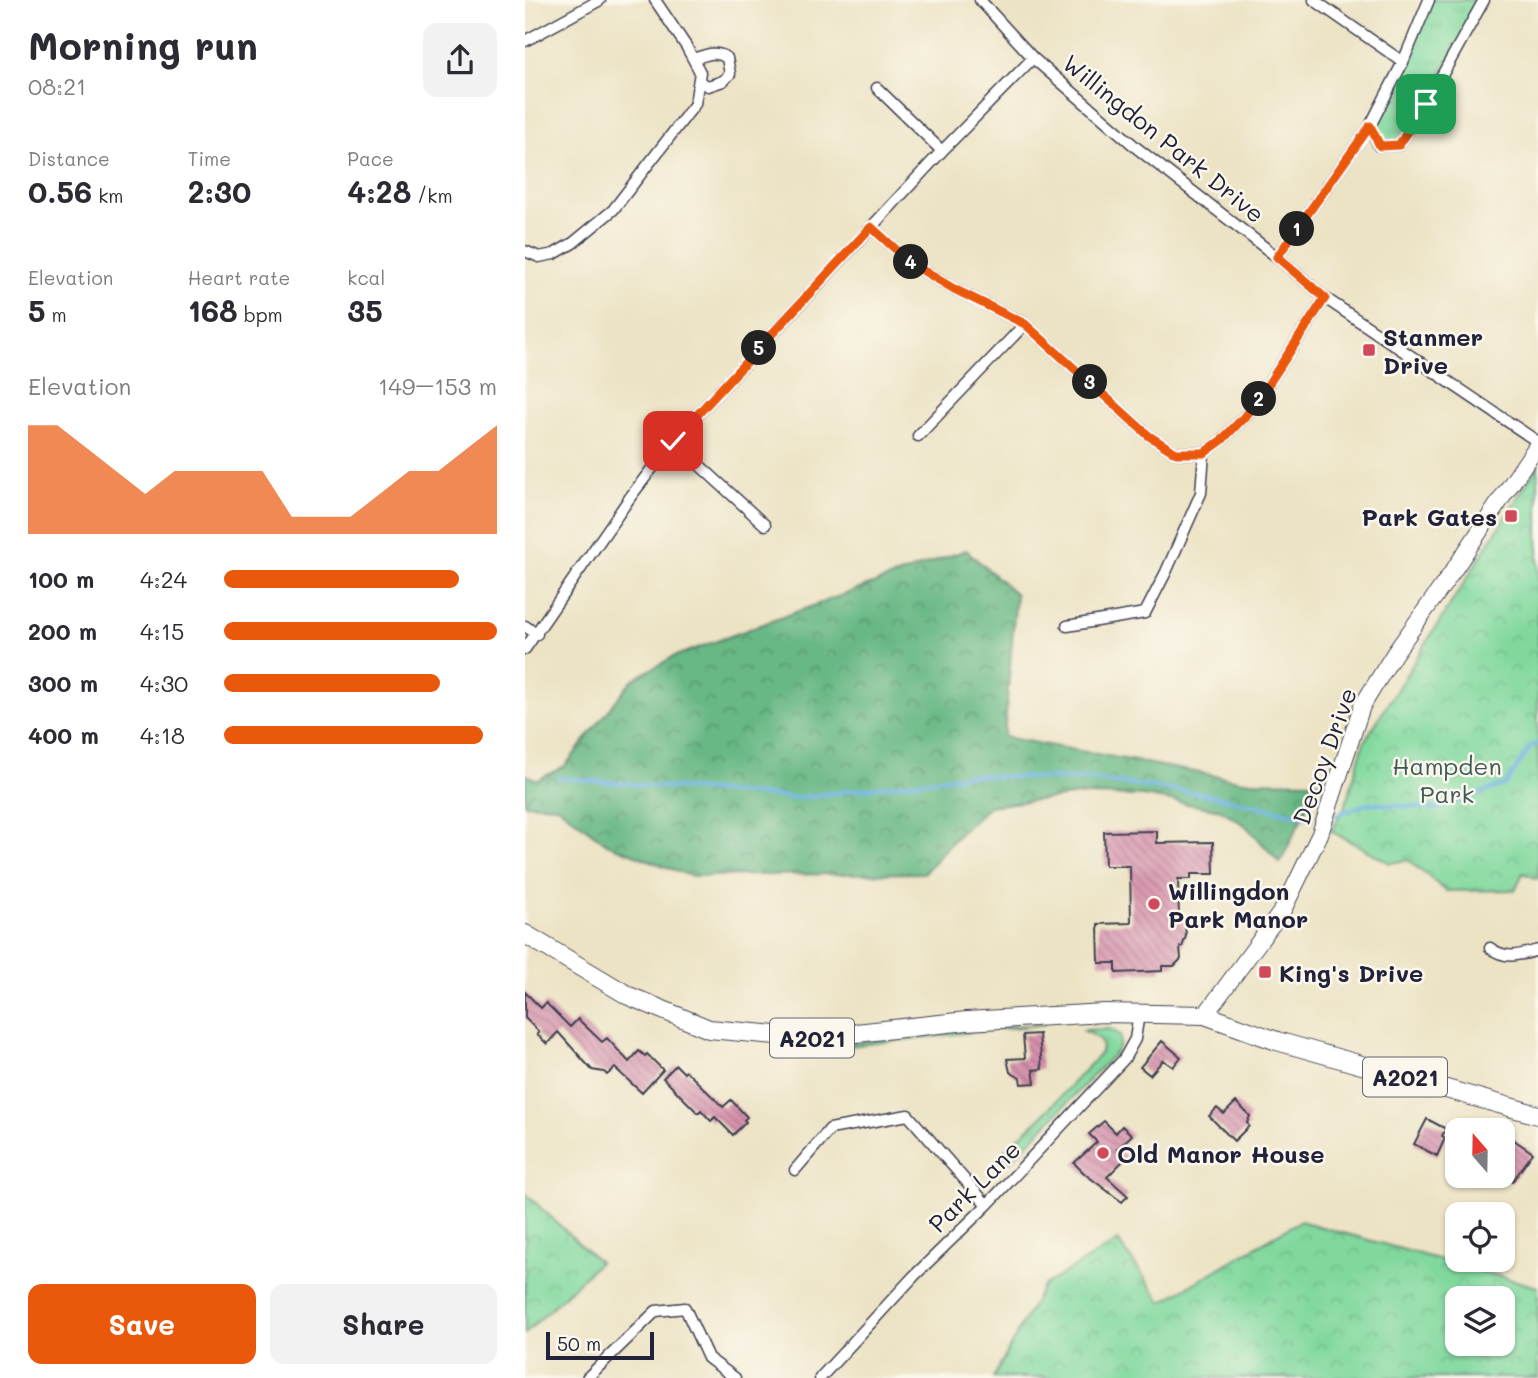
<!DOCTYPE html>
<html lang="en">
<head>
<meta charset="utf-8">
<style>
  body { margin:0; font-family:Mali,sans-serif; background:#f2f2f3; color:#2b2b33; height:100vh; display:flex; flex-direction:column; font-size:26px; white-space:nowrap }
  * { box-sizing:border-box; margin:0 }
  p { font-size:23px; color:#7c7c81 }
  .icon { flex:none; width:38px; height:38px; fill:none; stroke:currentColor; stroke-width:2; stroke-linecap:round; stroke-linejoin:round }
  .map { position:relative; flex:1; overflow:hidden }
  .details { display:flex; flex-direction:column; background:#fff; width:525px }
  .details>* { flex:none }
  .needle { width:46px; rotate:340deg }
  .tools { position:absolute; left:920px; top:1118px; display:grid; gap:14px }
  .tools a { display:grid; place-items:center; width:70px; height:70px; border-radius:14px; background:#fff; box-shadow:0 2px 5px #0004; font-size:35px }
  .scale { position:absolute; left:21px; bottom:18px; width:108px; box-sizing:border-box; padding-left:7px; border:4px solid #22223b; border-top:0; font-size:19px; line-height:24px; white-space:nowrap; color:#22223b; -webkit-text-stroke:5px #fbf7ec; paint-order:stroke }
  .pin { position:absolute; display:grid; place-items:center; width:60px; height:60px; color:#fff; margin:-30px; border-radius:14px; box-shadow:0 4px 10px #0006 }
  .km { position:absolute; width:35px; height:35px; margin:-18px; border-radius:50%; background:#222; color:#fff; font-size:19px; line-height:35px; text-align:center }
  .round { display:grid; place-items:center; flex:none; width:74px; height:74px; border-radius:14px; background:#f2f2f3 }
  .overview { display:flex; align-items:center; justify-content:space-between; height:119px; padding:0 28px }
  h1 { font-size:38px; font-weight:800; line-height:52px }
  .figures { display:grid; grid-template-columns:repeat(3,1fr); gap:10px; height:119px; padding:7px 28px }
  .figures div { display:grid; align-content:center }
  .figures b { font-size:30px; font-weight:800 }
  .figures small { font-size:19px; font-weight:400 }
  .figures p { font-size:19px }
  .chart { height:196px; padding:14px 28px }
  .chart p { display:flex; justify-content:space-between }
  .chart svg { width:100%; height:126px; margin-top:7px; fill:#ea580c; opacity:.7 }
  .cta { display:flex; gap:14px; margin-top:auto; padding:14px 28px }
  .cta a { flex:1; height:80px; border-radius:14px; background:#ea580c; color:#fff; font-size:28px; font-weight:800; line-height:80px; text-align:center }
  .cta a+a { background:#f2f2f3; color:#2b2b33 }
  ul { padding:0 28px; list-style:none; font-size:23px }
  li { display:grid; grid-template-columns:112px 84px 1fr; align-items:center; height:52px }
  li i { height:18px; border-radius:9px; background:#ea580c }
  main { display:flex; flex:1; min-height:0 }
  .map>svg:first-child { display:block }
</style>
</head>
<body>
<main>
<section class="details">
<div class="overview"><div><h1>Morning run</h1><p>08:21</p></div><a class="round"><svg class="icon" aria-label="share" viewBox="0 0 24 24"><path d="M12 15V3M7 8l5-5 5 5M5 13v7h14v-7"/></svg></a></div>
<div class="figures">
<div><p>Distance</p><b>0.56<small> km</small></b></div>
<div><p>Time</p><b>2:30</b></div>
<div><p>Pace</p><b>4:28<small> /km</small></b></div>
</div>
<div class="figures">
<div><p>Elevation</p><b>5<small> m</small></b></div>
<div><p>Heart rate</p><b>168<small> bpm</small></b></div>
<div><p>kcal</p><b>35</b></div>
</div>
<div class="chart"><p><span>Elevation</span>149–153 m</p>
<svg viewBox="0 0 160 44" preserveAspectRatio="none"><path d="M0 44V6L10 6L20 14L30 22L40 30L50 22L60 22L70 22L80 22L90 38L100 38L110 38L120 30L130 22L140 22L150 14L160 6V44z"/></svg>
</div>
<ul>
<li><b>100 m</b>4:24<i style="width:86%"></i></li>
<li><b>200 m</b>4:15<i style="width:100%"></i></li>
<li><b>300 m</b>4:30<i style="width:79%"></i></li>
<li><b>400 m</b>4:18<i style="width:95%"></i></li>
</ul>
<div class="cta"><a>Save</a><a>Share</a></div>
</section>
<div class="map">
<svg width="1013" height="1378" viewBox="0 0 1013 1378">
  <defs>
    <pattern id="grass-tufts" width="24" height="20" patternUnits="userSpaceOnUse" patternTransform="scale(1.75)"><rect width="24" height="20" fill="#80d89d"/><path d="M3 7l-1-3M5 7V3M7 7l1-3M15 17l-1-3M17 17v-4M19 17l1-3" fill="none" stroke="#6eb988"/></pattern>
    <pattern id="forest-crowns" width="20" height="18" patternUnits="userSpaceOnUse" patternTransform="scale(1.75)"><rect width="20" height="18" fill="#68b884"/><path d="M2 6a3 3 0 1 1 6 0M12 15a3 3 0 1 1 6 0" fill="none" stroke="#55956d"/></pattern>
    <pattern id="park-crowns" width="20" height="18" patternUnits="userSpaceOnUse" patternTransform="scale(1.75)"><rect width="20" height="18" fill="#80d89d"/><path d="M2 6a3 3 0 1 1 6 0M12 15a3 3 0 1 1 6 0" fill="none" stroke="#6eb988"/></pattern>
    <pattern id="building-back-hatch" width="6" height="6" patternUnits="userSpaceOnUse" patternTransform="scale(1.75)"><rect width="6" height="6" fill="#d691ab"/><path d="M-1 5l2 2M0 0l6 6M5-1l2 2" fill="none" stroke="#ad768c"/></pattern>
  </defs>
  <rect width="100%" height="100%" fill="#fbf7ec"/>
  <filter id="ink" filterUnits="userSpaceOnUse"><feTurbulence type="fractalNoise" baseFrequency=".0143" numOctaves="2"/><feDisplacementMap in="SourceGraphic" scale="14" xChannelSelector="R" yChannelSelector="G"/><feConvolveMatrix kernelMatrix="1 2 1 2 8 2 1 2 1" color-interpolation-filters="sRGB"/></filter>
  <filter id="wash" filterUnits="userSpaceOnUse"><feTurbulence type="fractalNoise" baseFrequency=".00686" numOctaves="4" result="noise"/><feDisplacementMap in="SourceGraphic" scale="28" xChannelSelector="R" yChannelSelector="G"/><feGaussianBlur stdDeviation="1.57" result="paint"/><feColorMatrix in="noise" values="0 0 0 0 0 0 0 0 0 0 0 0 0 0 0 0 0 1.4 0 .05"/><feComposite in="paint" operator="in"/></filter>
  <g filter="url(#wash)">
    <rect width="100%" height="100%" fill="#ece3c4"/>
    <path fill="url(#grass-tufts)" stroke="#517d6c" stroke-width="2" d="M904,0H959L874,145L854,146L845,126Z
      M520,1024L289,1050L292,1047L422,1031Z
      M585,1029L595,1036V1044L590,1053L485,1162L477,1152L515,1118L575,1054L577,1048L575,1040L558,1030Z"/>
    <path fill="url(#forest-crowns)" stroke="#456d60" stroke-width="2" d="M441,550L491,594L479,737L719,781L794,782L755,863L721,826L696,810L618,796L554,795L464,806L433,835L399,873L165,876L82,844L32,806L0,804V774L12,780L40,766L107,680L148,657Z"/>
    <path fill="url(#park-crowns)" stroke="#517d6c" stroke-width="2" fill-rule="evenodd" d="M1013,465V879L998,873L990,890L921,891L883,860L865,863L806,831L821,804L839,742Z
      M0,1193L74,1262L0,1334Z
      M775,1221L1013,1287V1378H468L518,1286L593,1241L637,1302ZM978,1298V1344H933V1298Z"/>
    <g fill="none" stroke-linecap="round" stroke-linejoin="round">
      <path stroke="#68b0df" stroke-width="4.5" d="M35,778L271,798L443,775L571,780L679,794L787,818
        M811,815L844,803L912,809L981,784L1006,746L1013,743"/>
    </g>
    <g id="blocks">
      <path fill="url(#building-back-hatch)" d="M632,831V843L688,842L689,874H666V879H653L654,920L660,923L661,936L657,947H655L656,959L649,966H637V971L591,973V963H574L573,924L606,923L605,866H580L579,832Z
        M0,992L16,1008L21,1003L45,1027L53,1019L77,1042L82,1038L104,1062L114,1051L120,1056L122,1054L138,1070L117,1093L90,1068L82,1075L79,1072L67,1070L33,1032L22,1044L12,1034L14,1032L0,1018Z
        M514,1034L517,1069L508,1070L510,1083L496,1084L495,1078L485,1072L482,1059L500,1058L498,1035Z
        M637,1041L656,1057L648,1067L638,1060L625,1075L615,1067Z
        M151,1065L159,1073L161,1071L198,1107L206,1100L222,1117L219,1120L221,1122L208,1135L190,1117L186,1121L176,1110L173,1113L138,1078Z
        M711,1102L725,1116L722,1123L724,1126L709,1141L684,1116L692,1108L699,1114Z
        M902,1119L921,1129L917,1136L920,1138L912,1156L889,1144Z
        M579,1121L591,1133L597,1126L607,1135L592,1149L601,1158L582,1177L603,1196L597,1202L560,1174L549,1163L572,1142L564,1134Z
        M989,1140L1008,1153L987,1182L978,1176L983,1168L978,1165V1156Z"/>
    </g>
  </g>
  <g filter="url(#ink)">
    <use href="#blocks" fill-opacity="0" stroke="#403f50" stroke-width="2"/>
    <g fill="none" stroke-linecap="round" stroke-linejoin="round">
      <g stroke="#403f50" stroke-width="13">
        <path id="street" d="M455,0L508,58L613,149L752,257L800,298L1013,442
          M789,0L878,62
          M0,41L75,0
          M168,59C181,55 190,50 202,58L205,74L198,81L183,86L175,82
          M352,88L417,151
          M845,126L854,146L874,145L901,104L959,0
          M346,227L387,264L429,289L500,324L624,436L651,453H679L697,440L727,409L800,298
          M0,251L14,257L29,254L48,243L88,210L170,104L175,72L161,46L130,0
          M752,257L845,126L878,62L904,0
          M393,436L500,324
          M148,441L240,525
          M0,626L12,634
          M542,626L620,613L641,572L676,493L679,453
          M0,649L106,496L148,441L417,151L508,58
          M965,948C981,960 995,955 1013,950
          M270,1170L305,1129L383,1115L462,1205
          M62,1378L131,1311L160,1308L183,1358L210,1378
          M295,1378L389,1276L462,1205L599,1059L610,1039L614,1014"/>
      </g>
      <g stroke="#403f50" stroke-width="18">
        <path id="secondary" d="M680,1015L759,908L795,834L837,706L869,654L926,574L1013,444"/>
      </g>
      <g stroke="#403f50" stroke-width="20">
        <path id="primary" d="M0,934L104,996L184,1029L285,1038L442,1021L579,1013L680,1015L752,1041L1013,1115"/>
      </g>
      <use href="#street" stroke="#fff" stroke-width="10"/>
      <use href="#secondary" stroke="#fff" stroke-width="16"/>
      <use href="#primary" stroke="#fff" stroke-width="18"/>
    </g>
  </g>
  <g fill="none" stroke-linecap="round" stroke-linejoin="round" filter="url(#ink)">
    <g stroke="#fff" stroke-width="14">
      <path id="route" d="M148,441L346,227L387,264L429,289L500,324L624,436L651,453H679L697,440L727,409L800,298L752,257L845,126L855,146L874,145L901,104"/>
    </g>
    <use href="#route" stroke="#ea580c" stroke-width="9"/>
  </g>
  <g fill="#d1495b" stroke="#fbf7ec" stroke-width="2.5">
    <rect x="837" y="343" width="14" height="14" rx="3.5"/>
    <rect x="979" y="509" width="14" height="14" rx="3.5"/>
    <circle cx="629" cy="904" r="7"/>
    <rect x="733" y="965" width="14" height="14" rx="3.5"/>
    <circle cx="578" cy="1153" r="7"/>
  </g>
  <g text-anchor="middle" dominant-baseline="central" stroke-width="5" stroke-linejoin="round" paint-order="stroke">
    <g fill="#fbf7ec" stroke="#636270" stroke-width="2">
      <rect x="245" y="1018.5" width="84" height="39" rx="5"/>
      <rect x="838" y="1057.5" width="84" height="39" rx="5"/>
    </g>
    <g font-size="23" font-weight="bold" fill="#22223b">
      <text x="287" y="1038">A2021</text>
      <text x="880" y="1077">A2021</text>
    </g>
    <g font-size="24" fill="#22223b" stroke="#fbf7ec">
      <text transform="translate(639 138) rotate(39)">Willingdon Park Drive</text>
      <text transform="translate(799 756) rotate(-70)">Decoy Drive</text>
      <text transform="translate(449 1186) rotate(-45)">Park Lane</text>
    </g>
    <g font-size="24" font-weight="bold" fill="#22223b" stroke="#fbf7ec" text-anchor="start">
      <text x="858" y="336">Stanmer<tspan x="858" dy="28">Drive</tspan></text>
      <text x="972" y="516" text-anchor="end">Park Gates</text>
      <text x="643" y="890">Willingdon<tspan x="643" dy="28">Park Manor</tspan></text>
      <text x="754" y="972">King's Drive</text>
      <text x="592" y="1153">Old Manor House</text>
    </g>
    <g font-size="24" fill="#3e5958" stroke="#fbf7ec">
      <text x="922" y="765">Hampden<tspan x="922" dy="28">Park</tspan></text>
    </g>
  </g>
</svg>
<div class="tools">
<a><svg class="needle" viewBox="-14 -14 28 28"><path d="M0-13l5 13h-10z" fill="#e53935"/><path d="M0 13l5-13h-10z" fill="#7c7c81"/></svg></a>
<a><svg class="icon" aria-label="locate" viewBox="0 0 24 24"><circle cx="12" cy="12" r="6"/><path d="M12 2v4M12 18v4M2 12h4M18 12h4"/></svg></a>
<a><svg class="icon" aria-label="layers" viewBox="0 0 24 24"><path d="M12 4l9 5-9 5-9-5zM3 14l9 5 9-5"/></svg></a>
</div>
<div class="scale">50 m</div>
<div class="pin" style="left:901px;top:104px;background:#1e9e55"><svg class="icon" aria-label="arrive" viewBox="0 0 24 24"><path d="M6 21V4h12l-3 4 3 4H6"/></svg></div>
<div class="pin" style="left:148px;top:441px;background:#d93025"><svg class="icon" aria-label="check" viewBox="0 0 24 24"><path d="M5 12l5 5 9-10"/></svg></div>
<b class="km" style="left:772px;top:229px">1</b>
<b class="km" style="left:734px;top:399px">2</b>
<b class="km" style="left:565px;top:382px">3</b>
<b class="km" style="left:386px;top:262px">4</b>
<b class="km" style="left:234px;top:348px">5</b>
</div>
</main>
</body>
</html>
